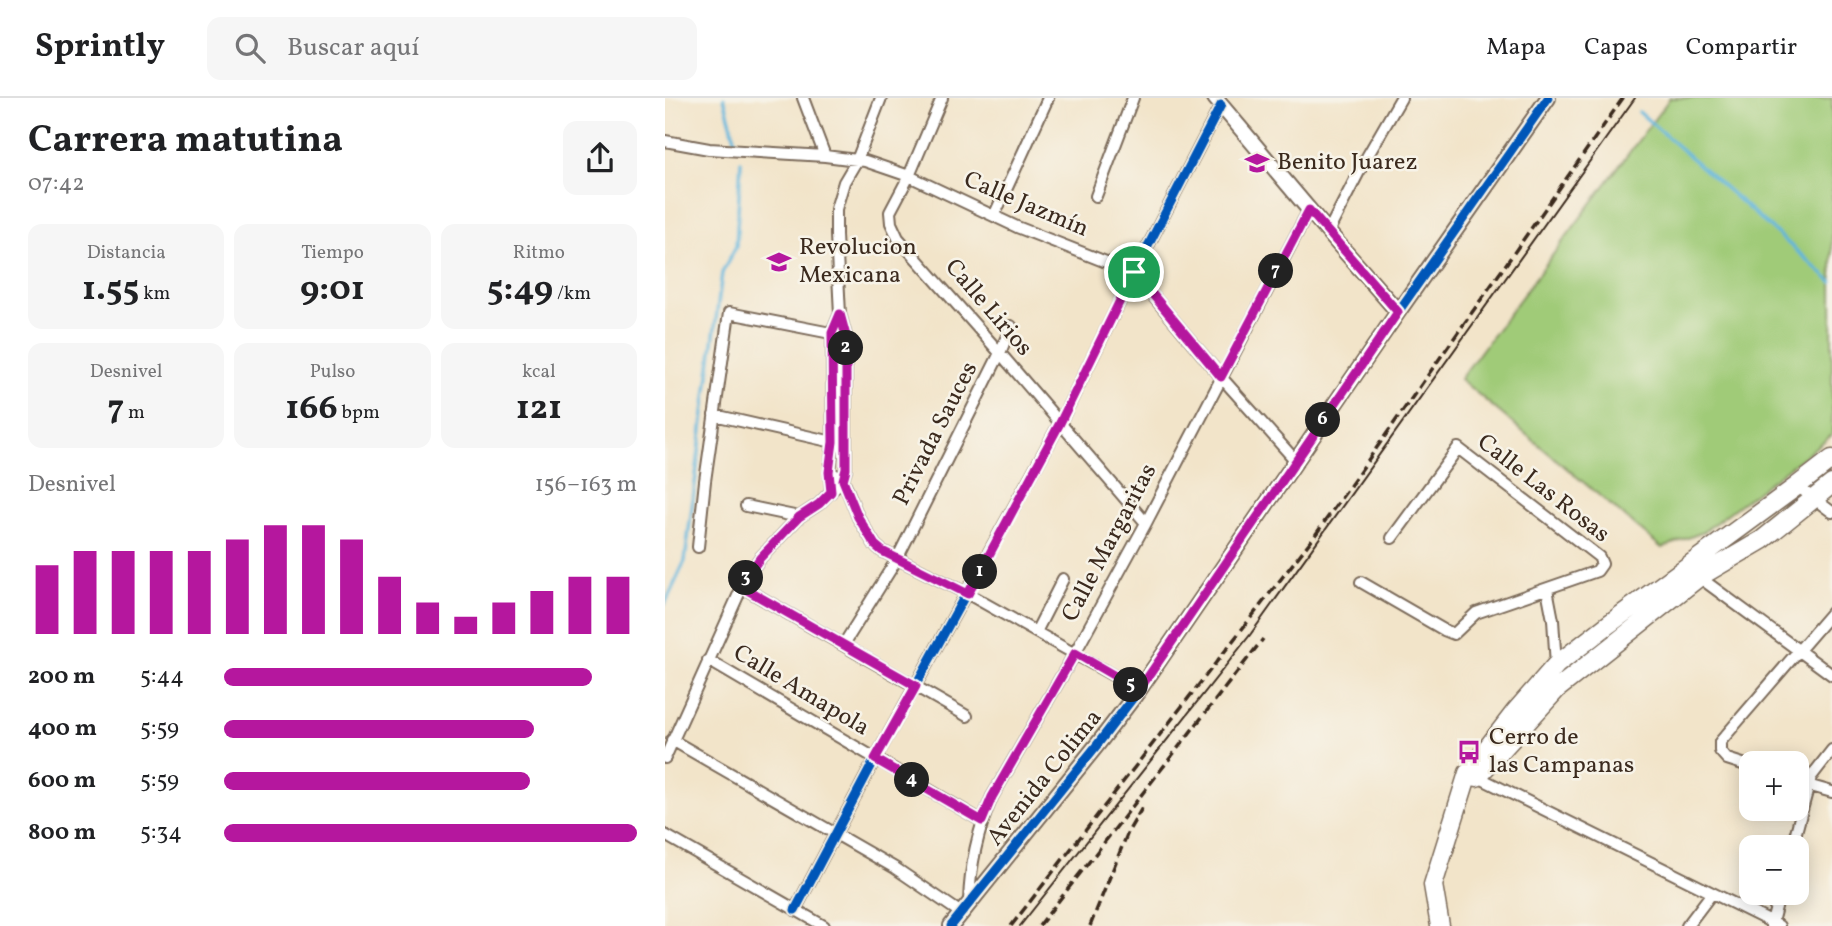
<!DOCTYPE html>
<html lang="es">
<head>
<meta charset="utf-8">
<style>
  body { margin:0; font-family:Vollkorn,serif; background:#f6f6f6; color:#202124; height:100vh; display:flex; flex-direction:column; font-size:26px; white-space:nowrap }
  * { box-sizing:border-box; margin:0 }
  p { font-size:23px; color:#757577 }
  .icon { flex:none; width:38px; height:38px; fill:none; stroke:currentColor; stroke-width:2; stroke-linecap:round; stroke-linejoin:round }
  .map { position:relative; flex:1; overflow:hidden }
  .details { display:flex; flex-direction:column; background:#fff; width:665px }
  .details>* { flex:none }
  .fabs { position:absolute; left:1074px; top:653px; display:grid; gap:14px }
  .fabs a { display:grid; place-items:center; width:70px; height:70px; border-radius:14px; background:#fff; box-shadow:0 4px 18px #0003; font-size:35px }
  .pin { position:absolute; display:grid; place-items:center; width:60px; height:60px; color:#fff; margin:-30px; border:4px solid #fff; border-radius:50%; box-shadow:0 2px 7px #0007 }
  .km { position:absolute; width:35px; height:35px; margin:-18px; border-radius:50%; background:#222; color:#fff; font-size:19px; line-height:35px; text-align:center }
  .round { display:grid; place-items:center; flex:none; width:74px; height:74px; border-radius:14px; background:#f6f6f6 }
  .overview { display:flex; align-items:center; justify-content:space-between; height:119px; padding:0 28px }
  h1 { font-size:38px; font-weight:700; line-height:52px }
  .metrics { display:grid; grid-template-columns:repeat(3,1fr); gap:10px; height:119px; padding:7px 28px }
  .metrics div { display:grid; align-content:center; border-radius:14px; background:#f6f6f6; text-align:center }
  .metrics b { font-size:35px; font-weight:700 }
  .metrics small { font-size:19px; font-weight:400 }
  .metrics p { font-size:19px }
  .chart { height:196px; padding:14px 28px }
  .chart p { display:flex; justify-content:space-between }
  .chart svg { width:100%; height:126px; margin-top:7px; stroke:#b5179e; stroke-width:6 }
  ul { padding:0 28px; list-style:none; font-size:23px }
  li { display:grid; grid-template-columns:112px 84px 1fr; align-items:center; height:52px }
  li i { height:18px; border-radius:9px; background:#b5179e }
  header { display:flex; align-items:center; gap:42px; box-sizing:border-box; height:98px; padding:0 35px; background:#fff; border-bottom:2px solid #e0e0e0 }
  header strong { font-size:33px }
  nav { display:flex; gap:38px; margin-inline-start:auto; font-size:24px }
  .search { width:490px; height:63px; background:#f6f6f6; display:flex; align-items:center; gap:18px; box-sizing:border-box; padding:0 24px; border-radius:14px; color:#757577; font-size:26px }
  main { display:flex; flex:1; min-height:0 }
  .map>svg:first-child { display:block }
</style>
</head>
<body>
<header>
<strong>Sprintly</strong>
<div class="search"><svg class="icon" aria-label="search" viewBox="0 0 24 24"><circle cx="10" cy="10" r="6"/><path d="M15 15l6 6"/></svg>Buscar aquí</div>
<nav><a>Mapa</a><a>Capas</a><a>Compartir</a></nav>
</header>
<main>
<section class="details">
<div class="overview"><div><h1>Carrera matutina</h1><p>07:42</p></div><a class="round"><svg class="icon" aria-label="share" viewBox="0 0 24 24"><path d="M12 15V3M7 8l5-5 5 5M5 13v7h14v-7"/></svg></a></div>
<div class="metrics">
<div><p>Distancia</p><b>1.55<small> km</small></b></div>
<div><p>Tiempo</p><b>9:01</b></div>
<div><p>Ritmo</p><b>5:49<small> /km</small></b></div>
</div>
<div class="metrics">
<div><p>Desnivel</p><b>7<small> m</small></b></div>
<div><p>Pulso</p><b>166<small> bpm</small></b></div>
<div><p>kcal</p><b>121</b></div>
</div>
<div class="chart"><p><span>Desnivel</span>156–163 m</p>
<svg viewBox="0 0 160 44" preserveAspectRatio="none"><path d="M5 44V20M15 44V15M25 44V15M35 44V15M45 44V15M55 44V11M65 44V6M75 44V6M85 44V11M95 44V24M105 44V33M115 44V38M125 44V33M135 44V29M145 44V24M155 44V24"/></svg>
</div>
<ul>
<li><b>200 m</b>5:44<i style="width:89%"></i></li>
<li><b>400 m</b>5:59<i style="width:75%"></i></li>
<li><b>600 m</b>5:59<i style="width:74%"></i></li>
<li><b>800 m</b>5:34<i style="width:100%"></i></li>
</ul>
</section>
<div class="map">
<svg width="1167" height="828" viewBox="0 0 1167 828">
  <rect width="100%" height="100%" fill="#f7f3e8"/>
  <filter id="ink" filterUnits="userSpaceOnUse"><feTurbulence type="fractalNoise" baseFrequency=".0143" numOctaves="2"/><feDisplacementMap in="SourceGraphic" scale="14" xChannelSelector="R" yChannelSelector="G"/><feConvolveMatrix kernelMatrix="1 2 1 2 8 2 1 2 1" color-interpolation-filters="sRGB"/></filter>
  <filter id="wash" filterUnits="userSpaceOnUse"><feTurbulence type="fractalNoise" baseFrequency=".00686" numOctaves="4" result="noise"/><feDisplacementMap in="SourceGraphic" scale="28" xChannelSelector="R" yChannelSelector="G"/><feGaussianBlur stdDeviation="1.57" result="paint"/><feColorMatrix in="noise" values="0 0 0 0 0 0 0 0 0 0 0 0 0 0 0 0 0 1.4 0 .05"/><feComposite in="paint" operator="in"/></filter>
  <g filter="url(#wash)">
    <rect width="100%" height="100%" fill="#f2e4c9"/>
    <path fill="#a0cb78" stroke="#6e7a4b" stroke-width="2" d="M1005,0H1167V337L1038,434L997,450L795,281Z"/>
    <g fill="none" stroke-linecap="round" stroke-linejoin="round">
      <path stroke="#5fb5dc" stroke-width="3.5" d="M59,0L71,44
        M974,14L1167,184
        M0,506L20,463L57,175L71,148L76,63"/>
    </g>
  </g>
  <g filter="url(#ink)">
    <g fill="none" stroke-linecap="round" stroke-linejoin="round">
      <g stroke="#7b6b5a" stroke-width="14">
        <path id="minor" d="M138,0L160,58
          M277,0L244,78L225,114L226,125L233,140L335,255L481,425
          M0,43L44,51L160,58L200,63L244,78L352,129L469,175L556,279L631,363
          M431,98L468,0
          M329,118L383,0
          M663,134L699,64L736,0
          M49,317L168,344
          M165,374L178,381L193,419L210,447L217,453L303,496L474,592
          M1132,388L1167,414
          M166,394L165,374L168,344L167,235L175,216
          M81,408L134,419
          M33,449L40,383L64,215L181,238
          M1034,479L1167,577
          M696,484L779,532L789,536L811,515L932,473L937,466L934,459L793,350L727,440
          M77,489L302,618
          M882,491L888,522L891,567
          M371,534L398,481
          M179,546L232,461L335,255L346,228
          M43,562L317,723
          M7,642L230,770L296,815
          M0,660L81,480L95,460L134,419L154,406L178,381L181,371V238L175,216L171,137V111L179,84L192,62L216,0
          M1087,669L1062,661L1055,653V644L1167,514
          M809,677L1114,828
          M1132,684L1167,694
          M0,737L159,828
          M1127,749L1146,679L1167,652
          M304,804C305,768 313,732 327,699L410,555L481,425L644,112
          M130,812L210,661L395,325L469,175L556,7
          M1022,828L1047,795
          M1106,828L1115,794"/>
      </g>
      <g stroke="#7b6b5a" stroke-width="18">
        <path id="tertiary" d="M550,0L663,134L733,214
          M286,828L432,647L474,592L733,214L883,0"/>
      </g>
      <g stroke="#7b6b5a" stroke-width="21">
        <path id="primary" d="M812,679L892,591L1034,479L1097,442L1167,386
          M775,828L768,787L803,675L850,614L891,567L944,526L1132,388L1167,361"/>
      </g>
      <use href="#minor" stroke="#fff" stroke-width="10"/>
      <use href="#tertiary" stroke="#fff" stroke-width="14"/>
      <use href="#primary" stroke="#fff" stroke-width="18"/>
      <path stroke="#3b2a1e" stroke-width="2" d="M355,828L585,537L970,0"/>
      <path stroke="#3b2a1e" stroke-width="3.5" stroke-dasharray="10 5" stroke-linecap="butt" d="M346,828L651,436L958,0
        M374,828L598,541
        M425,828L463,734L477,710"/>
      <g stroke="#f7f3e8" stroke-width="13">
        <path id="cycleway" d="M130,812L210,661L395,325L469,175L556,7
          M286,828L432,647L474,592L733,214L883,0"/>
      </g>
      <use href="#cycleway" stroke="#0057b8" stroke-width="9"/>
    </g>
  </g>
  <g fill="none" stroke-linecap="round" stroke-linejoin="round" filter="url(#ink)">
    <g stroke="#fff" stroke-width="14">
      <path id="route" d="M644,112L733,214L474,592L410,555L327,699L317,723L210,661L251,588L77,489L81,480L95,460L134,419L154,406L166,394L164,374L168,344L167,235L175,216L181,238V371L178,382L193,419L210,447L217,453L303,496L395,325L469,174L556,279Z"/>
    </g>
    <use href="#route" stroke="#b5179e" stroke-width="9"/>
  </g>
  <defs>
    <g id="school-bare" transform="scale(1.89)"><path d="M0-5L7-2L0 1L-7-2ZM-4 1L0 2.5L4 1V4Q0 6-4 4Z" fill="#b5179e" stroke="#f7f3e8" stroke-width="2.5" paint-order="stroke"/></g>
    <g id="bus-bare" transform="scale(1.89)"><path d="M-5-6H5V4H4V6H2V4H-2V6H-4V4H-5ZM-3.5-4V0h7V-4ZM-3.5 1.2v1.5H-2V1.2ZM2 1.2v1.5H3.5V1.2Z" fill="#b5179e" stroke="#f7f3e8" stroke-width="2.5" paint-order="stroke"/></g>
  </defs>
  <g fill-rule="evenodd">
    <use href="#school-bare" x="592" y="65"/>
    <use href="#school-bare" x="114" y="164"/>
    <use href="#bus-bare" x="804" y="654"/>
  </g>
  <g text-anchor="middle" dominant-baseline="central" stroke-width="5" stroke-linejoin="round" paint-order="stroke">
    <g font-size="24" fill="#3b2a1e" stroke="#f7f3e8" text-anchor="start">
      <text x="612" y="65">Benito Juarez</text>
      <text x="134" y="150">Revolucion<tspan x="134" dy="28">Mexicana</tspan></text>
      <text x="824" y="640">Cerro de<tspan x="824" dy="28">las Campanas</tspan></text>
    </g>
    <g font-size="24" fill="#3b2a1e" stroke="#f7f3e8">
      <text transform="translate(361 107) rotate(23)">Calle Jazmín</text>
      <text transform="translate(323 210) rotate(49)">Calle Lirios</text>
      <text transform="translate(271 336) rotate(-63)">Privada Sauces</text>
      <text transform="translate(878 391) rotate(38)">Calle Las Rosas</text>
      <text transform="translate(445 445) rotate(-62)">Calle Margaritas</text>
      <text transform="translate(136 593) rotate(31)">Calle Amapola</text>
      <text transform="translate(380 680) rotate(-51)">Avenida Colima</text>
    </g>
  </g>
</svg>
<div class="fabs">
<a>+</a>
<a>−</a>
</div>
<div class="pin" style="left:469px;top:174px;background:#1e9e55"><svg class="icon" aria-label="arrive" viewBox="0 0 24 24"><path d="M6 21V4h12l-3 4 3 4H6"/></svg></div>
<b class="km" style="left:315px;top:474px">1</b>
<b class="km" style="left:181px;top:250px">2</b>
<b class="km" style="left:81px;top:480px">3</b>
<b class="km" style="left:247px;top:682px">4</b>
<b class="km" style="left:466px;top:587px">5</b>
<b class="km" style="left:658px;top:322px">6</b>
<b class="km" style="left:611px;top:173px">7</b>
</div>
</main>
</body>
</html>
